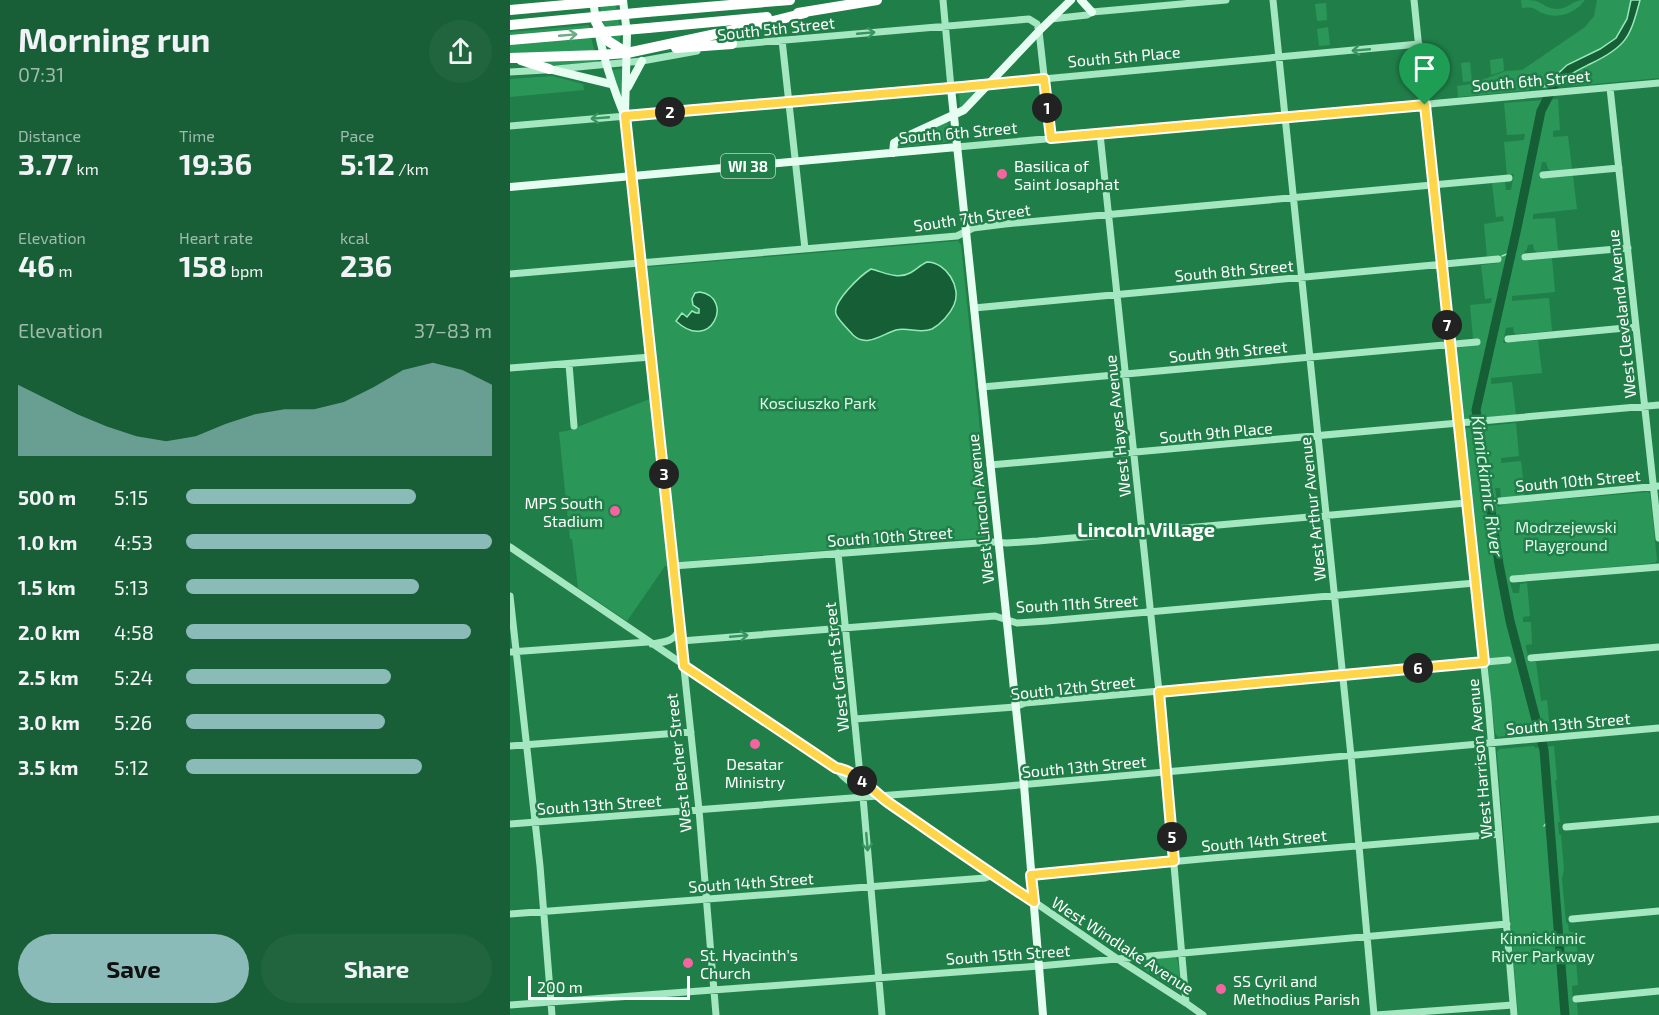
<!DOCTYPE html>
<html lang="en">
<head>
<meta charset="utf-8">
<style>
  body { margin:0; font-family:"Exo 2",sans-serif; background:#21653f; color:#f1f3f6; height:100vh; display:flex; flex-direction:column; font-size:22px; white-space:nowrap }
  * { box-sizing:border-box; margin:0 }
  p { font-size:20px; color:#9fbbad }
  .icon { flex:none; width:33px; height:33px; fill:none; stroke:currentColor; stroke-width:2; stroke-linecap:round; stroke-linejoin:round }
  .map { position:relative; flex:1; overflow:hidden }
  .panel { display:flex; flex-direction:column; background:#185f37; width:510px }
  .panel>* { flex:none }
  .scale { position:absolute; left:18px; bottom:15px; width:162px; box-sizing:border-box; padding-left:6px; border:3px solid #fff; border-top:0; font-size:16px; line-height:21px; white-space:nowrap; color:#fff; -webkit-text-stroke:4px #207f49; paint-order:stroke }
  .pin { position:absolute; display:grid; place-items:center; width:51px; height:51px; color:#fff; margin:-62px -26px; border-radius:50% 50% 50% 0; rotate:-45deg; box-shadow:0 0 6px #0007 }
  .pin .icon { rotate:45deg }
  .km { position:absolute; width:30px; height:30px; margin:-15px; border-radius:50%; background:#222; color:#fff; font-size:16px; line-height:30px; text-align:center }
  .round { display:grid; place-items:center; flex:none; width:63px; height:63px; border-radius:32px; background:#21653f }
  .headline { display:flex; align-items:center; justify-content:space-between; height:102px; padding:0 18px }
  h1 { font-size:33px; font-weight:700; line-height:45px }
  .stats { display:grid; grid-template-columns:repeat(3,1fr); gap:9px; height:102px; padding:6px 18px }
  .stats div { display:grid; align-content:center }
  .stats b { font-size:30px; font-weight:700 }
  .stats small { font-size:16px; font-weight:400 }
  .stats p { font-size:16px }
  .chart { height:168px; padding:12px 18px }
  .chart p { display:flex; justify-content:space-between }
  .chart svg { width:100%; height:108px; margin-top:6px; fill:#8bbbb9; opacity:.7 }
  .cta { display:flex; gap:12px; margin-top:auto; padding:12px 18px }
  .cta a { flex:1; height:69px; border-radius:36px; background:#8bbbb9; color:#111; font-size:24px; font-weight:700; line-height:69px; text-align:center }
  .cta a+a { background:#21653f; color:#f1f3f6 }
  ul { padding:0 18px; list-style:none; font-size:20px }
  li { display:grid; grid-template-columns:96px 72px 1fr; align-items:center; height:45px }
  li i { height:15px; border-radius:8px; background:#8bbbb9 }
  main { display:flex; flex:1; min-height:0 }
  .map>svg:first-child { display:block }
</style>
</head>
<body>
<main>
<section class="panel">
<div class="headline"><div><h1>Morning run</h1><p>07:31</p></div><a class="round"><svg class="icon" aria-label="share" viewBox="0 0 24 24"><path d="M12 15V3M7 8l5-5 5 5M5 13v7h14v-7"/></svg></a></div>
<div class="stats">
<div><p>Distance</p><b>3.77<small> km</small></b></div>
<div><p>Time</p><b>19:36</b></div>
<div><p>Pace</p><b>5:12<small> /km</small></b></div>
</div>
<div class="stats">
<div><p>Elevation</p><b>46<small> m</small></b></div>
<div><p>Heart rate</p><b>158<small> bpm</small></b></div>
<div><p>kcal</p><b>236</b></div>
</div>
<div class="chart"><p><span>Elevation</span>37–83 m</p>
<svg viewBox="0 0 160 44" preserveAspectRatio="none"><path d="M0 44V15L10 21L20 27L30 32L40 36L50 38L60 36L70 31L80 27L90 25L100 25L110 22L120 16L130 9L140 6L150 9L160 15V44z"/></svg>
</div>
<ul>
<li><b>500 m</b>5:15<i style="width:75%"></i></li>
<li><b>1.0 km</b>4:53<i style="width:100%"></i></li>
<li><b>1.5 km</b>5:13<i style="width:76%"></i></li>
<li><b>2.0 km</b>4:58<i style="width:93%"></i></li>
<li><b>2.5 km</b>5:24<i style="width:67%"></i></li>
<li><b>3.0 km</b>5:26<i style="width:65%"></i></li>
<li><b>3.5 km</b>5:12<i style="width:77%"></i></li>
</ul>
<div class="cta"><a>Save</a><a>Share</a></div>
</section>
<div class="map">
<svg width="1149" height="1015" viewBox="0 0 1149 1015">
  <rect width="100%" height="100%" fill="#207f49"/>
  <path fill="#2a9758" d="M89,0H105L111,33L109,45C93,34 92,17 89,0Z
    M1011,0C1015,0 1022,0 1026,1C1034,4 1037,9 1048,9C1060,8 1062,0 1075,0C1066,12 1051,19 1035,14C1023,10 1027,6 1012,8Z
    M1087,0H1121L1117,19L1106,38L1099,44L1057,65L1034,87L1019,88V90L948,97L947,86L961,84L996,71L1012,70L1075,27L1084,16Z
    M1130,0H1149V78L1063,86V84L1048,85C1057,75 1068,70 1080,64C1116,47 1120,38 1130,0Z
    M816,3L817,20L807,21L805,4Z
    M79,25L80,30L0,37V32Z
    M818,27L820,45L809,46L807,29Z
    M81,37L85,53L0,54V44Z
    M993,58L994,71L981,75L980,60Z
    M87,60L88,62L41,66L20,62Z
    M960,62L962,81L953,82L951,63Z
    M112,69L111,100L102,70Z
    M42,76L73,84L74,90L0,97V79Z
    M468,90L451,108L450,107L449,93L452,91Z
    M1048,99L1050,130L1043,131V137L1058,136L1062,169L1041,171L1038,169L1036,162H1032L1029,178L1063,176L1067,209L1023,214V219L1045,218L1048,250L1027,252L1024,250L1023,244L1018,245L1017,249L1013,254L1014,261L1042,258L1045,292L1002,296V301L1039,298L1042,331L1006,334L1004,333L1003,327L996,328L993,343L1028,340L1032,373L981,378V384L1002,382L1006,415L954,419L952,415L944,349L946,348L969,345V339H963L960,305L981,303L982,298L975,299L971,265L988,263V256L977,257L974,224L994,221L993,216L986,217L982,183L995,182L996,190H1001L1004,174L997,175L994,142L1014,140L1015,134L997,135L994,103Z
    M438,121L439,142L388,147L387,145Z
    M448,241L451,245L481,537L167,562L166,557L167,555L147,368L145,366L143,346L145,345L137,275L135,270L137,267Z
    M140,399L157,557L159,558V565L155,566L117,621L68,588L62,539H60L49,432L57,431Z
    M1006,423L1009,456L991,458V463L1011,461L1015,496L991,498L990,488H985L988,507L996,504L1138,492L1140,494L1147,560L1145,563L1004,576L999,579L1003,593H1009L1010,584L1017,583L1020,616L1013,617V622H1021L1022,644L1016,645V647L1019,662H1026L1031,701L1037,700L1040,730L988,737L985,733L953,432L957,428Z
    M1024,746L1025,748L1044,746L1047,780L1045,781L1046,786L1050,822H1048L1049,834L1051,835L1054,870L1052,879L1056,922L1058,924L1059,932H1065L1068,956L1062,957V962H1066L1068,985L1062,986L1063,1002L1067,1003L1068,1015H1008L987,752L989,749Z
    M666,957L668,962L671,991L669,992L627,965L628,962L633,960Z"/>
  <path fill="#155e36" stroke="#98e9b9" stroke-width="1.5" d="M1121,0H1130C1120,38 1116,47 1080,64C1068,70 1057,75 1048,85L1034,87L1057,65L1090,49L1106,38L1117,19Z
    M417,262C436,262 452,287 444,305C440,314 431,324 422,329C410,334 398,327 386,330C372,334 357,348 343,335C339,330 328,320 326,314C322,302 351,275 361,269C374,272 387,280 400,273C406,270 410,265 417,262Z
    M190,292C225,298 201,354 166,321L172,313L177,317L182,311L186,313H189V309L183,305L182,299L185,293Z"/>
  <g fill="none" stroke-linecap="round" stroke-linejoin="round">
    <path stroke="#98e9b9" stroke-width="1.5" d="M992,256L1002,252
      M1034,826L1039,820"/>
    <path stroke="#155e36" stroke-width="9" d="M1051,78L1046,82L1031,111L1007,228L966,410L989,564L1000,621L1034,750L1055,1015"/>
    <path stroke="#a4e7c0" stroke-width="7" d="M763,0L841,756L864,1015
      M904,0L943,384L978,702L1004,1015
      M541,19L577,15L582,12L716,0
      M272,40L295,249
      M218,45L519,19L527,24L529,31L541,138
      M46,69L132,61L187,51
      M0,72L35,70
      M478,84L909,44
      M1100,88L1149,538
      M0,126L441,88L433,0
      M590,134L649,692L676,1003
      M447,147L1149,83
      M1033,175L1109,168
      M122,176L189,810L206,1015
      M1015,257L1118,248
      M0,274L447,236L463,228L495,224L999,178
      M464,308L988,259
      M998,339L1126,327
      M59,364L64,426
      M0,368L141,357
      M472,387L967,342
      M480,465L1149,405
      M990,501L1149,486
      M0,547L326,768C335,781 352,790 367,795
      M328,553L349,765V770L345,777
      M163,566L482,542L497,543L528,541L956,503
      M1003,579L1149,567
      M0,596L30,866L42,1015
      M171,641L485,616L507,623L537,621L965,583
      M142,644C153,642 164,642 169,630
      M0,652L138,642
      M1021,658L1149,647
      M345,719L505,707L515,703L998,660
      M0,746L181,732
      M326,768C342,770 359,785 370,796L606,958L676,1003L693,1015
      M353,797L372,1015
      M0,824L487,787L1149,728
      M1056,827L1149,819
      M521,875L702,858L989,834
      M0,914L475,878L484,875
      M1062,919L1149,911
      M1066,999L1149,991
      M0,1005L529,966L997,924
      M866,1015L1003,1005"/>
    <path stroke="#e6fdf1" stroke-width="8" d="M83,0C88,39 98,75 113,112
      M113,0L117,34L115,115L122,176
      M571,0L582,12
      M39,69L101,84
      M478,84L441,88L514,785L533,1015
      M118,87L132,61
      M383,153L384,143L389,140L454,110L529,31L561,0
      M0,187L447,147"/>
    <path stroke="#fff" stroke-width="10" d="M137,12L280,0
      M288,13L367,0
      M86,22L98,41L117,53
      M138,28L257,17
      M166,48L222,44
      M0,58L89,55L117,53L248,25L295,13
      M11,60L39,69"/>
    <path stroke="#fff" stroke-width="10" d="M0,10L111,0
      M0,25L137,12
      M0,40L138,28"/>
  </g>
  <defs><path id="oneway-shaft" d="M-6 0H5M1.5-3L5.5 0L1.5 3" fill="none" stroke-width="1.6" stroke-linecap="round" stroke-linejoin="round" transform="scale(1.5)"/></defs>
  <g stroke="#3a9461">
    <use href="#oneway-shaft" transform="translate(356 33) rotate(-5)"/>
    <use href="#oneway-shaft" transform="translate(851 50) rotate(175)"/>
    <use href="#oneway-shaft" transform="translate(90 118) rotate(175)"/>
    <use href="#oneway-shaft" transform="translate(229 636) rotate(-5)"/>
    <use href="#oneway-shaft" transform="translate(357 842) rotate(85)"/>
  </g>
  <use stroke="#6eac89" href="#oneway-shaft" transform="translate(58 35) rotate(-5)"/>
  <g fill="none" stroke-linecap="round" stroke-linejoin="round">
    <g stroke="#fff" stroke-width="12">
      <path id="route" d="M534,79L541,138L915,105L974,662L649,692L664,861L521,875L524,902C475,870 427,836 379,803C362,791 347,771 326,768L174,666L115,116L452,87Z"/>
    </g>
    <use href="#route" stroke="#ffd54a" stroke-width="8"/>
  </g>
  <g fill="#f564a1" stroke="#207f49" stroke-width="2">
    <circle cx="492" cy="174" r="6"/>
    <circle cx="105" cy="511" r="6"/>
    <circle cx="245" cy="744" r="6"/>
    <circle cx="178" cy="963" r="6"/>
    <circle cx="711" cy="989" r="6"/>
  </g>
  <g text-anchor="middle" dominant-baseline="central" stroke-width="5" stroke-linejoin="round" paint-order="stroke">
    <rect fill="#207f49" stroke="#bcd9c8" stroke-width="1.5" x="211" y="154" width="54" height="24" rx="4.5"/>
    <g font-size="15" font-weight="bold" fill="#fff">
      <text x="238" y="166">WI 38</text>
    </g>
    <g font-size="16" fill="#fff" stroke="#207f49">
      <text transform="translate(266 28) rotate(-6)">South 5th Street</text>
      <text transform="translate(614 56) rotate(-5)">South 5th Place</text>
      <text transform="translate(1021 80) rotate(-5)">South 6th Street</text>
      <text transform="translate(448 132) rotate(-5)">South 6th Street</text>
      <text transform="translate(462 217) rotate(-8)">South 7th Street</text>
      <text transform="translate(724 270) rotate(-5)">South 8th Street</text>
      <text transform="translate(1111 314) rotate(-96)">West Cleveland Avenue</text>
      <text transform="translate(718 351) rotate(-5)">South 9th Street</text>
      <text transform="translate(607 426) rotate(-96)">West Hayes Avenue</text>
      <text transform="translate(706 432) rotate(-5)">South 9th Place</text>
      <text transform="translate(1068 480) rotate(-5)">South 10th Street</text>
      <text transform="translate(470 509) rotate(-96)">West Lincoln Avenue</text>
      <text transform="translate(802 509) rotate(-96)">West Arthur Avenue</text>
      <text transform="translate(380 536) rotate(-4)">South 10th Street</text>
      <text transform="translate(567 603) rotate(-3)">South 11th Street</text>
      <text transform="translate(326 667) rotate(-96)">West Grant Street</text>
      <text transform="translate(563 687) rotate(-6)">South 12th Street</text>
      <text transform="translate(1058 723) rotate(-5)">South 13th Street</text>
      <text transform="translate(969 759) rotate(-95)">West Harrison Avenue</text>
      <text transform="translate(168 763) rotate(-96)">West Becher Street</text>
      <text transform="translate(574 766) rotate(-5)">South 13th Street</text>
      <text transform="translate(89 804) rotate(-4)">South 13th Street</text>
      <text transform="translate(754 840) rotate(-5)">South 14th Street</text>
      <text transform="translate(241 882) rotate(-4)">South 14th Street</text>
      <text transform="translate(613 945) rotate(33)">West Windlake Avenue</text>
      <text transform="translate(498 954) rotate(-4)">South 15th Street</text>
    </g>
    <g font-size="16" fill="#fff" stroke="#207f49" text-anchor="start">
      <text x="504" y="165">Basilica of<tspan x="504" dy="18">Saint Josaphat</tspan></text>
      <text x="93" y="502" text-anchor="end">MPS South<tspan x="93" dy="18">Stadium</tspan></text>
      <text x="245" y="763" text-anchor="middle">Desatar<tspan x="245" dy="18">Ministry</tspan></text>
      <text x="190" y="954">St. Hyacinth's<tspan x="190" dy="18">Church</tspan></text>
      <text x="723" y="980">SS Cyril and<tspan x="723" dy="18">Methodius Parish</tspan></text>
    </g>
    <g font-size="16" fill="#defae9" stroke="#207f49">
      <text x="308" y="402">Kosciuszko Park</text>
      <text x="1056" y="526">Modrzejewski<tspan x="1056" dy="18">Playground</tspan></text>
      <text x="1033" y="937">Kinnickinnic<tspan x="1033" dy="18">River Parkway</tspan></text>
    </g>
    <g font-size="18" font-style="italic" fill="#dff9ea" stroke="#207f49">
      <text transform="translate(978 486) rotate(82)">Kinnickinnic River</text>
    </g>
    <g font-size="20" font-weight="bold" fill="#fff" stroke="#207f49">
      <text x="636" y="529">Lincoln Village</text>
    </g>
  </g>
</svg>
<div class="scale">200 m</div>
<div class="pin" style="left:915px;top:105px;background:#1e9e55"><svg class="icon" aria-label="arrive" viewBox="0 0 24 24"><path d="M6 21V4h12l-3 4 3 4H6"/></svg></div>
<b class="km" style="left:537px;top:108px">1</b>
<b class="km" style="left:160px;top:112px">2</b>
<b class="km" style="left:154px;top:474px">3</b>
<b class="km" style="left:352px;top:781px">4</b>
<b class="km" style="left:662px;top:837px">5</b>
<b class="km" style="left:908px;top:668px">6</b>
<b class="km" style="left:937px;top:325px">7</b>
</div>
</main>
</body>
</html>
